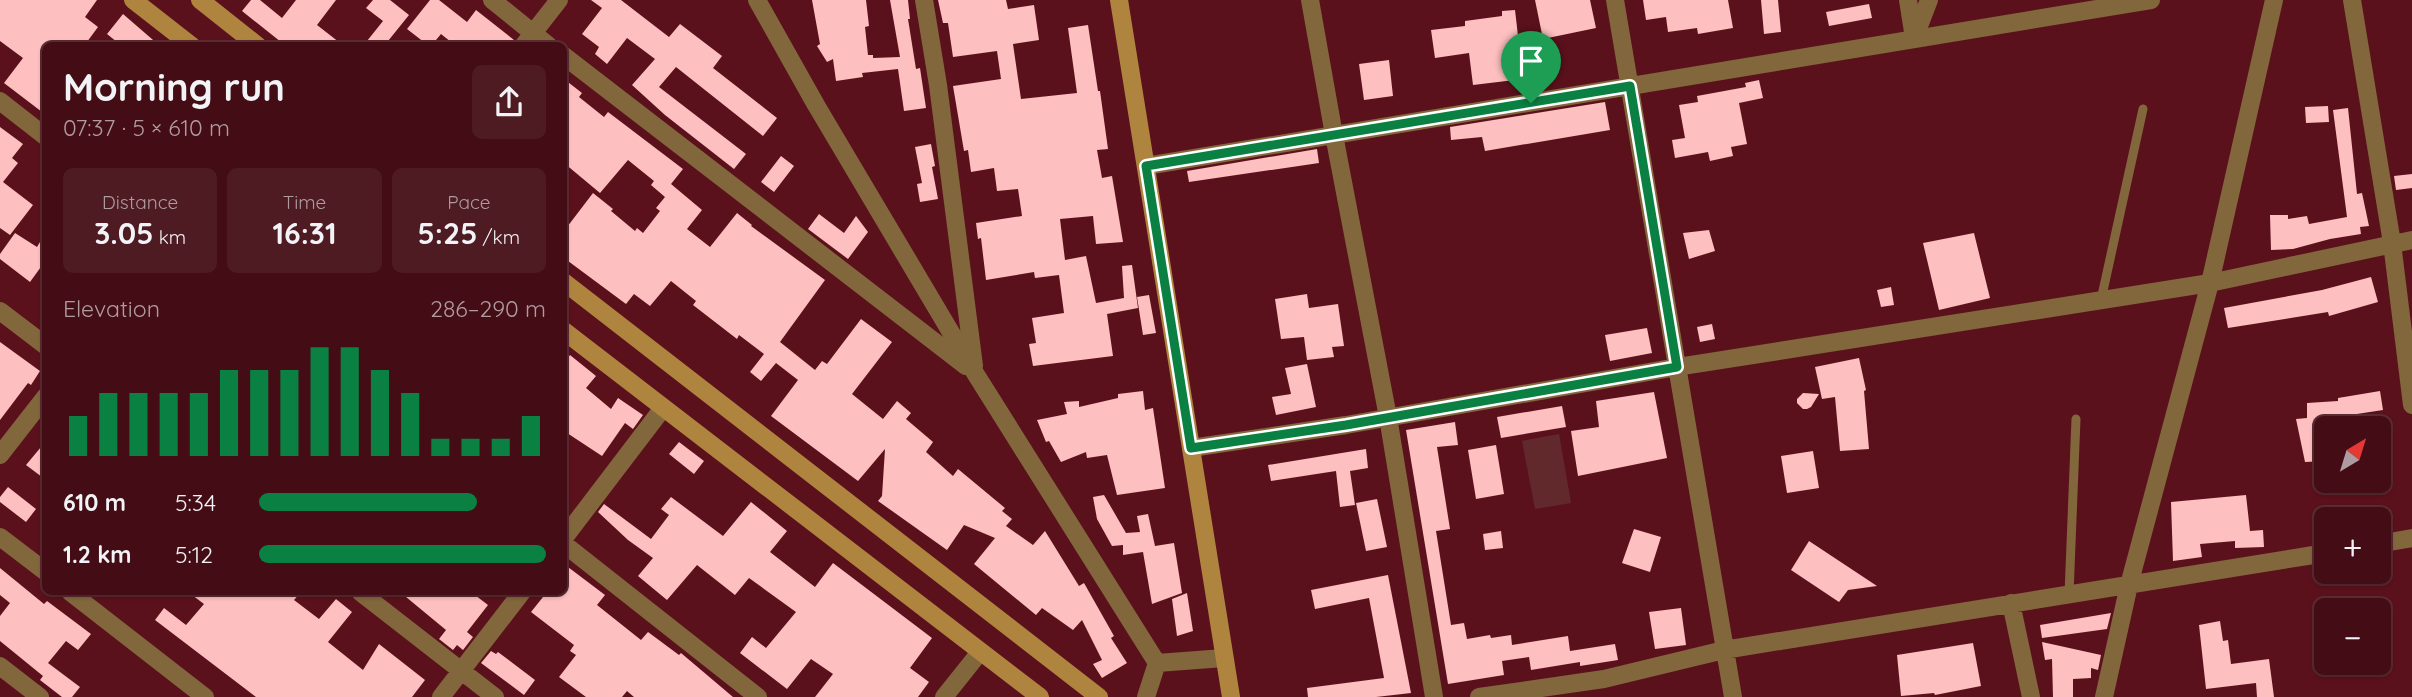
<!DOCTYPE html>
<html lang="en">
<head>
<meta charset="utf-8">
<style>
  body { margin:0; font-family:Quicksand,sans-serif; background:#4e1b22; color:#f1f3f6; height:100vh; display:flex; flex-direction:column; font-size:26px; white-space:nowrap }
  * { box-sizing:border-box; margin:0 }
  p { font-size:23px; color:#af9ca0 }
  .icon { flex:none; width:38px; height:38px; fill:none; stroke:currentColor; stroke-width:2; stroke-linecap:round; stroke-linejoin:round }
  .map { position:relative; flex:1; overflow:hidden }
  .panel { position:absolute; left:42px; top:42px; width:525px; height:553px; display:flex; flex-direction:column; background:#440d15; border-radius:10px; box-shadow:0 2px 5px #0004,0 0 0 2px #5c2d34 }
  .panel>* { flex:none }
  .needle { width:46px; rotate:38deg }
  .controls { position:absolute; left:2314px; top:416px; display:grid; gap:14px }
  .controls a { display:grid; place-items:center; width:77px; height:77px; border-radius:10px; background:#440d15; box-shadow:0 2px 5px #0004,0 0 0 2px #5c2d34; font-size:35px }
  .pin { position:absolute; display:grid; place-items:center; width:60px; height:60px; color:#fff; margin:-72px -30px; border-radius:50% 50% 50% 0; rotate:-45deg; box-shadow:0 0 7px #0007 }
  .pin .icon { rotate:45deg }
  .round { display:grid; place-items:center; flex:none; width:74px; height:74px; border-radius:10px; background:#4e1b22 }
  .headline { display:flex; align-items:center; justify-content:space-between; height:119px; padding:0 21px }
  h1 { font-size:38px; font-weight:700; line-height:52px }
  .figures { display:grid; grid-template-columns:repeat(3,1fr); gap:10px; height:119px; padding:7px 21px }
  .figures div { display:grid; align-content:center; border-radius:10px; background:#4e1b22; text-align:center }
  .figures b { font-size:30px; font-weight:700 }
  .figures small { font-size:19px; font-weight:400 }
  .figures p { font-size:19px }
  .chart { height:196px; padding:14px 21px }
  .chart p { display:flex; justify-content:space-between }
  .chart svg { width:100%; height:126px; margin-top:7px; stroke:#0b8043; stroke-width:6 }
  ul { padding:0 21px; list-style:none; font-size:23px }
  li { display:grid; grid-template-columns:112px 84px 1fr; align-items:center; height:52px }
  li i { height:18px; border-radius:9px; background:#0b8043 }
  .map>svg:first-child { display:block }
</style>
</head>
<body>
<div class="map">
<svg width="2412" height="697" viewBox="0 0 2412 697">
  <rect width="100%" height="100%" fill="#5b111c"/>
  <path fill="#62292d" d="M1559,434L1571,503L1535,509L1522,441Z"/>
  <path fill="#fdbfbf" d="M0,0H97L85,17L98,27L84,46H46V115L4,83L23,58L0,41Z
    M251,0H260L282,18L296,0H336L317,25L344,46H286L242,11Z
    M373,0H390L409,15L384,46H363L383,21L366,8Z
    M430,0H439L467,22L476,10L514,40L512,46H456L441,34L431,46H429L407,29Z
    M591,0H621L669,37L680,24L722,56L713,68L777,118L763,136L676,67L659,87L746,154L734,169L665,115L632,85L655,59L627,38L607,64L595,54L599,47L582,34L602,8Z
    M812,0H866L869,26L865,27L868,55H873V58L900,57L890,0H908L910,19H908L916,69L920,68L926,108L904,111L898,69L862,73L863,77L836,81L833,59L827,62L817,46L820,44Z
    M938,0H1006L1008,9L1034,5L1039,40L1013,44L1021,99L1077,93L1068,28L1088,25L1098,91H1100L1108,149L1097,150L1102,178L1112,176L1123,242L1096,244L1093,216L1060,219L1065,260L1086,256L1096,303L1124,298L1122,266L1132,265L1138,308L1107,314L1113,356L1033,366L1029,344L1036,343L1032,318L1064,313L1059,275L1035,278L1034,272L986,280L981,238L978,239L976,223L1022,216L1018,189L997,191L994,168L971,172L968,150L964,151L953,86L1001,79L997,51L953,57L948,23H943Z
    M1535,0H1590L1596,28L1543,39Z
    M1643,0H1728L1733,28L1698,34L1697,28L1668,32L1666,17L1646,20Z
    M1761,0H1778L1781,32L1764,34Z
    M1869,4L1872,18L1829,26L1826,12Z
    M1515,10L1523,79L1473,85L1469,53L1435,58L1431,30L1465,26V21L1502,16V11Z
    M123,14L160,46H122L107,34Z
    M1389,60L1393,96L1364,100L1359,64Z
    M564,79L582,93L579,97L604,117L608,112L683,169L671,184L702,210L687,229L710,247L737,213L752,225L751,226L825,280L780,342L815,370L822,361L827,364L861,319L892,342L852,394L883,419L897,401L911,413L906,419L933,442L926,452L953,476L958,469L1005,508L1002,511L1012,519L1006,526L1033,545L1045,531L1079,586L1084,583L1114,636L1111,638L1127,663L1102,678L1093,664L1102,660L1082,620L1073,630L1042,608L1036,615L974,564L995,538L964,525L947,550L878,501L882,496L885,449L858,481L771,416L798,380L776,363L761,381L750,372L764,354L739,335L737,339L693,305L696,301L671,281L650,306L634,294L626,304L564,258V243L569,236L564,231L593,193L613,209L611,211L635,231L637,228L643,233L660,211L656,208L665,197L651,185L654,181L628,160L600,193L564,163Z
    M1759,80L1763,98L1739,103L1747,144L1731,147L1733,156L1710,161L1708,152L1675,158L1672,140L1685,138L1679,105L1698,102L1697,96L1746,87L1745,83Z
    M1605,102L1610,130L1485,151L1482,137L1451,140L1450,127Z
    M2328,106L2329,122L2306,123L2305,107Z
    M2348,108L2357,194L2362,193L2369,226L2360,227L2361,234L2330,239L2293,249L2271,250L2270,215H2288V219L2307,216L2309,224L2347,217L2333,110Z
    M0,127L23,144L12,158L18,163L3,182L33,205L10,235L0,228Z
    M931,144L935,166L932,167L938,199L920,202L917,184L922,183L915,147Z
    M1317,149L1319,163L1189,182L1187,171Z
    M781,156L794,166L774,192L761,182Z
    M2412,174V188L2396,190L2394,176Z
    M819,214L844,233L856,216L868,232L848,259L808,229Z
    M1709,230L1715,251L1689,259L1683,233Z
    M46,232V260L30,282L0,259V254L15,233L37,247Z
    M1974,233L1990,298L1939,310L1923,243Z
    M2371,277L2378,302L2329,316L2328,312L2228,328L2224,308L2322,290Z
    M1891,287L1894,305L1881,307L1877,290Z
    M1307,294L1309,308L1338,304L1344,346L1332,347L1334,357L1307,360L1304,337L1281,339L1275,299Z
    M1149,295L1156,333L1143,335L1137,297Z
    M1712,324L1715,339L1700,342L1697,327Z
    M1647,328L1652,353L1610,361L1605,335Z
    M0,342L40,371L31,385L28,383L0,420Z
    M570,355L596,376L586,388L611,409L618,398L643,415L633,429L625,423L602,456L564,431V363Z
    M1859,358L1866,390L1864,391L1869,449L1840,451L1835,397L1822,399L1815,367Z
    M1307,364L1316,407L1276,415L1272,397L1291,394L1285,368Z
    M1143,391L1145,410L1153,408L1165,488L1117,495L1107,455L1087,458L1086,452L1061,462L1049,441L1046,442L1037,420L1067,414L1064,402L1079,401V407L1118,398V394Z
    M2380,391L2383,410L2324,419L2326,461L2305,462L2296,419L2307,418V403L2338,401V398Z
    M1654,392L1667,458L1578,476L1571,431L1599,427L1596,401Z
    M1803,393L1819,394L1811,407L1807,409H1803L1797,403V399Z
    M1562,406L1566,427L1501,438L1497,417Z
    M1455,422L1458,445L1437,447L1450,529L1436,531L1451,625L1464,623L1467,639L1490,635L1491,638L1511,635L1512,645L1568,636L1570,651L1615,644L1618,660L1580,666V662L1531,670L1529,657L1502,661L1504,675L1448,684L1406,430Z
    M46,441V480L26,465Z
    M679,442L704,461L694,474L669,454Z
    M1496,445L1504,494L1476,499L1468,450Z
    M1366,449L1368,468L1350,471L1355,505L1340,507L1336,471L1271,481L1268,465Z
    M1813,451L1819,488L1787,493L1781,456Z
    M8,487L36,509L26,522L0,502V497Z
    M1104,495L1126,533L1140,532L1137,516L1148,514L1155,546L1174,543L1182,593L1152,604L1143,552L1123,555V545L1112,546L1097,519L1093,497Z
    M2246,495L2250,531L2263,530L2264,547L2235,548V541L2200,544L2202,557L2173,561L2171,502Z
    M671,497L723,536L751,502L787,531L770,552L815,587L833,563L932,638L910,668L929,682L918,697H815L833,674L811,659L787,689L740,653L752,637L766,648L796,612L749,578L735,595L697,565L667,600L638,576L653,558L628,540L598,512L604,504L651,539L669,515L661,509Z
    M1377,499L1387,547L1366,551L1356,503Z
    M1634,529L1661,537L1650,572L1622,563Z
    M1501,531L1503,548L1485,550L1483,534Z
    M1809,541L1877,586L1848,590L1839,602L1791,570Z
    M564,564L605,595L597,605L641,640L648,632L679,655L681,653L733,697H634L627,691L622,697H586L559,677L576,655L570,651L574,645L531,612L547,592H564Z
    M0,568L44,604L47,601L91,634L78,650L66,641L48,663L80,687L72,697H62L40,680L43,676L0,641V616L10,603L0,595Z
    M1388,575L1411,693L1376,697H1308L1307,688L1384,678L1369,598L1315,609L1311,590Z
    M188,592H301L294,600L319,619L336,599L352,612L328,642L363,670L379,644L425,680L412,697H256L155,620L164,608L186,625L204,604Z
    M400,592H471L488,605L467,632L473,637L463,650L457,645L453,650L439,639L446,630Z
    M1187,593L1193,631L1177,636L1172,599Z
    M1681,608L1686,645L1655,649L1649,612Z
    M2111,613L2107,629L2042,638L2040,625Z
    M2220,621L2223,641L2228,640L2231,664L2269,659L2274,697H2257L2256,683L2206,689L2199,625Z
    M2042,642L2101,655L2098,670L2091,668V678L2073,679V697H2053L2052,659L2045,660Z
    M1973,643L1981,686L1935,695L1934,693L1901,696L1897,655Z
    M491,651L496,654L498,652L535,680L524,695L481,663Z"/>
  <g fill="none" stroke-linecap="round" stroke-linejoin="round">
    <path stroke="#82673d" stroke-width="9" d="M2101,300L2143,109
      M2069,594L2076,419"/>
    <path stroke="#82673d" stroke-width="18" d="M492,0L549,46
      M757,0L816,105L975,373L1157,663L1224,658
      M924,0L938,85L974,366
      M1310,0L1334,135L1388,417L1434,697
      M1615,0L1733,697
      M1908,0L1914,38
      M2352,0L2392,243L2412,405
      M1914,39L1929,0
      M523,46L559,0
      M564,56L966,366
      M0,101L46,137
      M1146,166L2151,0
      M0,311L46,346
      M1191,448L1346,425L1677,367L2210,283L2412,240
      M0,455L46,396
      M0,537L46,572
      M564,538L663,408
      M564,544L758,697
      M2378,544L2412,538
      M70,592L205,697
      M360,592L495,697
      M2011,603L2031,697
      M0,666L40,697
      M441,697L522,592
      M944,697L980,652
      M1146,697L1157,663
      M1479,697L1604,679L1724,650L2326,553
      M2104,697L2129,585L2210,283L2274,0"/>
    <path stroke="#ae843e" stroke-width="18" d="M133,0L192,46
      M200,0L258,46
      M1119,0L1231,697
      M564,282L1099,697
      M564,331L1040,697"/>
  </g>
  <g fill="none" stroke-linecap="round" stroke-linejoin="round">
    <g stroke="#fff" stroke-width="14">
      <path id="route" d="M1630,86L1677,367L1346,425L1191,448L1146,166Z"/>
    </g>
    <use href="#route" stroke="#0b8043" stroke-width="9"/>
  </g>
</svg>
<div class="controls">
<a><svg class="needle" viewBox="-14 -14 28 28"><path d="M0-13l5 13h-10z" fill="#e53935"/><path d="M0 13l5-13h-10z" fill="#af9ca0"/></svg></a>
<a>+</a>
<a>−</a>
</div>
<div class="pin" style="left:1531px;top:103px;background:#1e9e55"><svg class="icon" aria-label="arrive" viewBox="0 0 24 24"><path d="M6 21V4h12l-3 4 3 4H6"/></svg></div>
<section class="panel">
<div class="headline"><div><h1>Morning run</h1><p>07:37 · 5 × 610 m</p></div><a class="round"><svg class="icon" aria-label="share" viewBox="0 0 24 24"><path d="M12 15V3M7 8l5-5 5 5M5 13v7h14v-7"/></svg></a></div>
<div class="figures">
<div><p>Distance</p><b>3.05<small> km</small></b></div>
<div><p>Time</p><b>16:31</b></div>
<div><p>Pace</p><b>5:25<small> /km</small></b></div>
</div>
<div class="chart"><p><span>Elevation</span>286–290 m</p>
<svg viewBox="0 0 160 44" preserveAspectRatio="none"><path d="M5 44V30M15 44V22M25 44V22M35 44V22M45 44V22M55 44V14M65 44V14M75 44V14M85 44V6M95 44V6M105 44V14M115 44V22M125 44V38M135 44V38M145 44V38M155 44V30"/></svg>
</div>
<ul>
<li><b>610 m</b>5:34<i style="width:76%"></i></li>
<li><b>1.2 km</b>5:12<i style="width:100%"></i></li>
</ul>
</section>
</div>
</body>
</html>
